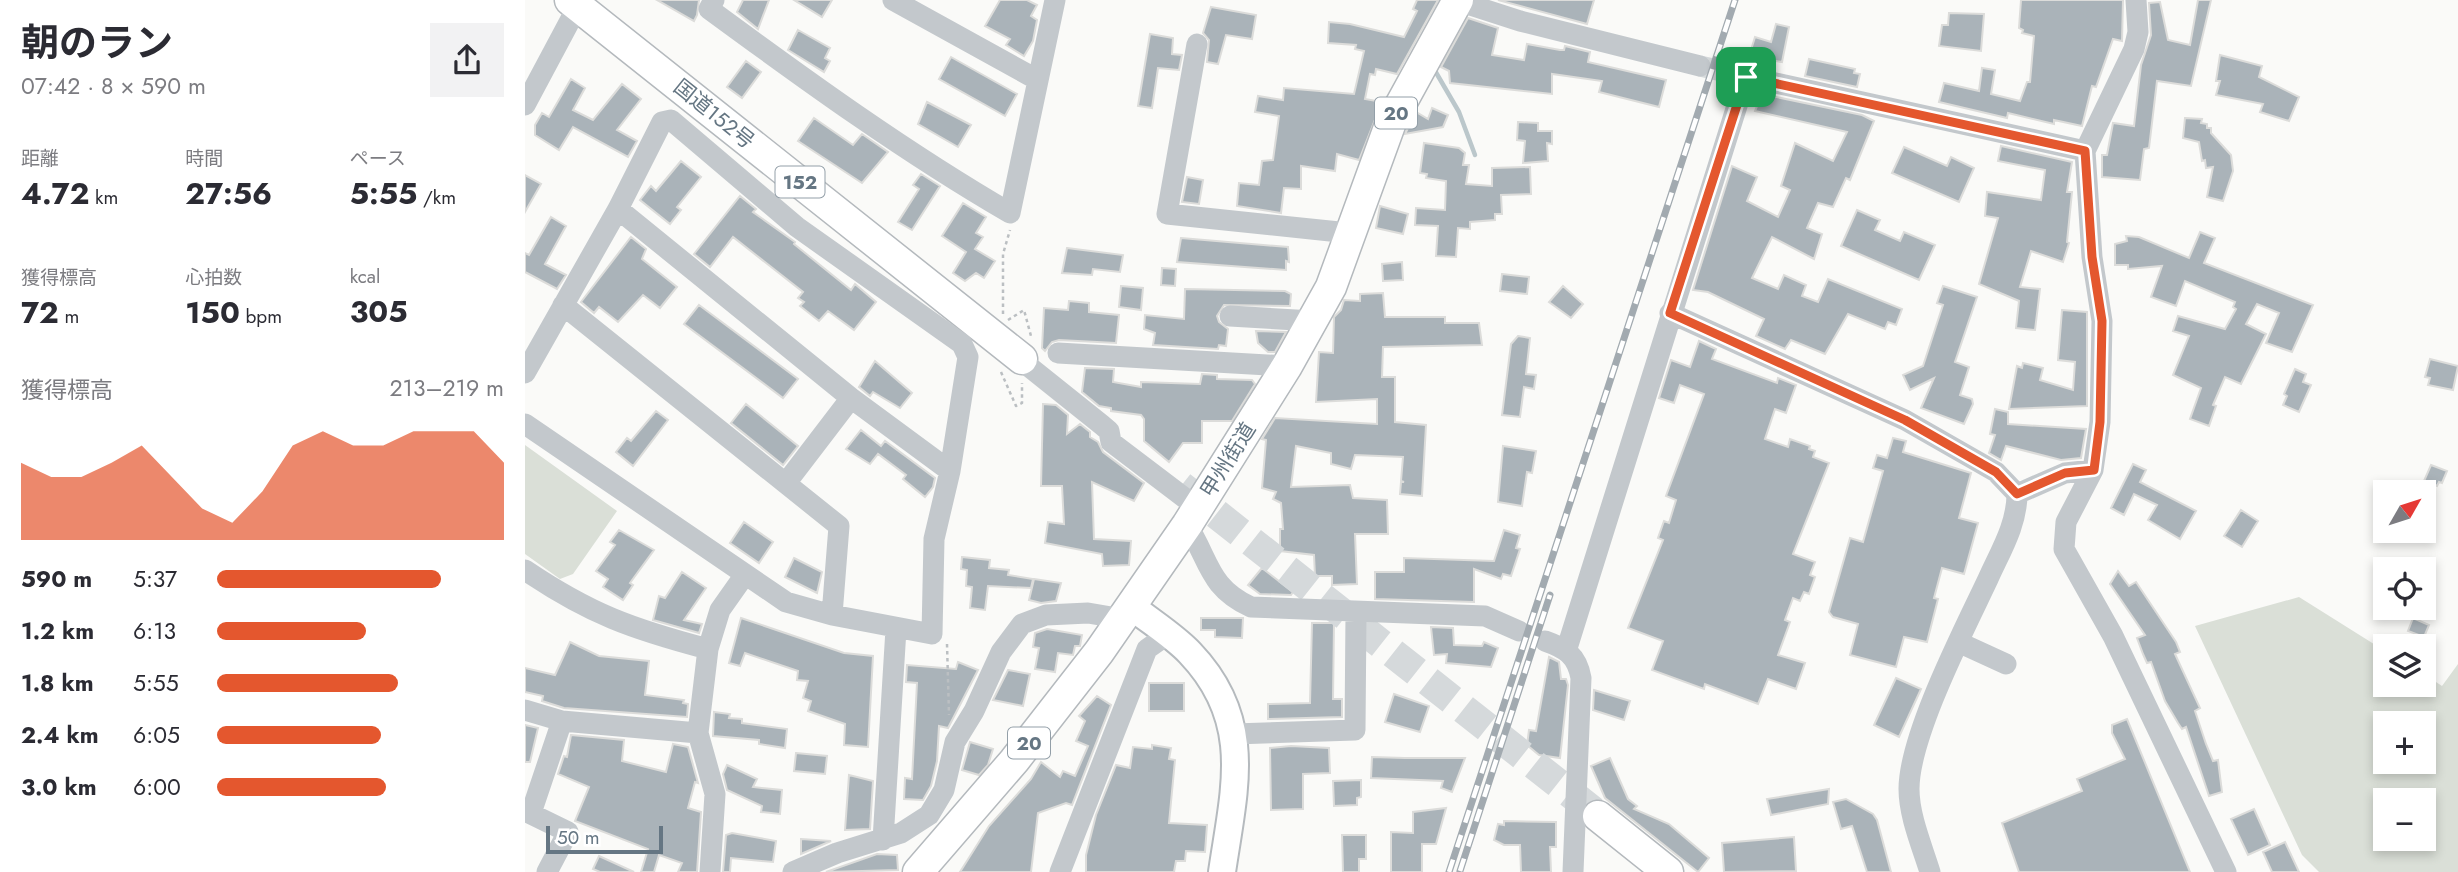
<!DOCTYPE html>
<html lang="ja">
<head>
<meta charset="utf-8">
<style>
  body { margin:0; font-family:Jost,"Noto Sans JP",sans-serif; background:#f2f2f3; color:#2b2b33; height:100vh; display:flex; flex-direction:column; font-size:26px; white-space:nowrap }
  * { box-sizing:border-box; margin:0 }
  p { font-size:23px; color:#7c7c81 }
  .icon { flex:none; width:38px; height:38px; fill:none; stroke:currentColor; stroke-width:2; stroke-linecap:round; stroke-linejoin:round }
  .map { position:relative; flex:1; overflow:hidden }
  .sheet { display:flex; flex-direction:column; background:#fff; width:525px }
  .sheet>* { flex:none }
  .needle { width:46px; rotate:51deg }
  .fabs { position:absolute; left:1848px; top:480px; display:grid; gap:14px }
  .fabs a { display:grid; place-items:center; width:63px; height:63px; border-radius:0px; background:#fff; box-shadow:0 4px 10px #0003; font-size:35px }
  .scale { position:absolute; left:21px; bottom:18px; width:117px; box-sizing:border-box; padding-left:7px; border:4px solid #657683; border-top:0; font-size:19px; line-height:24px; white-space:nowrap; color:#657683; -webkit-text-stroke:5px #fff; paint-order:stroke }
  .pin { position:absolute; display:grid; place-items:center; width:60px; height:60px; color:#fff; margin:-30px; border-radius:14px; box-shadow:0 4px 10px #0006 }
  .round { display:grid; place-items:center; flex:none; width:74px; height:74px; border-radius:0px; background:#f2f2f3 }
  .head { display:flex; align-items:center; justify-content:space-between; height:119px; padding:0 21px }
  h1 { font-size:38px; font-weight:700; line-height:52px }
  .metrics { display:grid; grid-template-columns:repeat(3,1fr); gap:10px; height:119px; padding:7px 21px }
  .metrics div { display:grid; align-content:center }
  .metrics b { font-size:30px; font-weight:700 }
  .metrics small { font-size:19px; font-weight:400 }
  .metrics p { font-size:19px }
  .chart { height:196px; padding:14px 21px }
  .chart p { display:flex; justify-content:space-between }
  .chart svg { width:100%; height:126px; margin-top:7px; fill:#e4572e; opacity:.7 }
  ul { padding:0 21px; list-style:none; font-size:23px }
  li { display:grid; grid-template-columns:112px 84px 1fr; align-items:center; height:52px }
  li i { height:18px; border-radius:9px; background:#e4572e }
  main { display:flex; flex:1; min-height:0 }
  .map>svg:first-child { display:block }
</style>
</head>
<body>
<main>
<section class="sheet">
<div class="head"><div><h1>朝のラン</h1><p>07:42 · 8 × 590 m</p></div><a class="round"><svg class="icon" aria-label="share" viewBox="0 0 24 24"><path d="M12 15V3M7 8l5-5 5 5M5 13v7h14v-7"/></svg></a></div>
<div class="metrics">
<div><p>距離</p><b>4.72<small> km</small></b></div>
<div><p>時間</p><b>27:56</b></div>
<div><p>ペース</p><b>5:55<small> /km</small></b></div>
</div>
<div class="metrics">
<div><p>獲得標高</p><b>72<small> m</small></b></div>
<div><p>心拍数</p><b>150<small> bpm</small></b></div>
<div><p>kcal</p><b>305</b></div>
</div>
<div class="chart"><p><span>獲得標高</span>213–219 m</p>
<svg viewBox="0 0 160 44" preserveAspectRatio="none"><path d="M0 44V17L10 22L20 22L30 17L40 11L50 22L60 33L70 38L80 27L90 11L100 6L110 11L120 11L130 6L140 6L150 6L160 17V44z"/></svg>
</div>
<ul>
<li><b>590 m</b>5:37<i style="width:78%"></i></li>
<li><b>1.2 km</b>6:13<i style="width:52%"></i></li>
<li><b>1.8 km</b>5:55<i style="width:63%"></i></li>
<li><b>2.4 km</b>6:05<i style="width:57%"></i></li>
<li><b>3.0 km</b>6:00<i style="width:59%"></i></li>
</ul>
</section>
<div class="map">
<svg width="1933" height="872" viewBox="0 0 1933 872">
  <rect width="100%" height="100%" fill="#fafaf8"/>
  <path fill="#dadfd7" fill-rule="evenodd" d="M0,445L92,511L48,574L35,579L0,554Z
    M1774,597L1860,651V684H1899V674L1917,686L1933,664V872H1794L1777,855L1670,626ZM1860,723H1899V761H1860ZM1860,800H1899V838H1860Z"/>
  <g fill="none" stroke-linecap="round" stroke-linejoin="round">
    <path stroke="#bbc7cb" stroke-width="4.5" d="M909,69L934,112L950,155"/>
  </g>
  <path fill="#aab3b9" stroke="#dcdcda" stroke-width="2" d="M132,0H174L172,15L169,21Z
    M218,0H244L233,29L212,12Z
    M269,0H307L297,17Z
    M475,0H502L512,5L506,16L512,20L508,41L499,56L481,45L485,39L460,26Z
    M892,0H913L872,74L851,69L850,75L845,74L840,99L857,102L834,160L812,154L810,171L776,166V189L759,188L756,213L712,206L714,183L734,185L737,161L748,160L754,116L730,112L733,96L758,100L759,88L829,94L839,51L830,49L831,45L803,43L804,22L825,24L879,37L892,11L888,9Z
    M973,0H1069L1062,24Z
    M1496,0H1598L1597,41L1588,39L1571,87L1567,86L1557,126L1529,120V124L1483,113L1482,118L1414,102L1419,83L1454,91L1457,68L1470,70L1466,94L1495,101L1502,82H1505L1509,36L1497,33L1498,30L1494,28Z
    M1673,0H1686L1666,86L1632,81L1624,148L1619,149L1615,180L1577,177V155H1582L1588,123L1609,126L1616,65L1626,35L1624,3L1635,2L1643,40L1665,45Z
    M686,7L731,15L727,39L701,35L693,64L682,62L684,40L678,33Z
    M1424,13L1459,14L1456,51L1414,46L1417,25H1423Z
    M943,18L973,28L967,55L999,60L1002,44L1035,50H1039L1040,46L1065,52L1063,62L1141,80L1134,107L1074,92L1077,81L1027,74V94L925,83L924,71L916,67Z
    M1251,24L1264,27L1257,62L1238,59L1236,66L1222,63L1230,37L1246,42Z
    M273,30L305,48L300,58L305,61L299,72L263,50Z
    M625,34L648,38L647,54L657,55L654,70L633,68L627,108L613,106Z
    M1695,55L1737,66L1734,77L1774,97L1764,121L1735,112L1738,104L1691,95L1695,81H1691Z
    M426,57L492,94L480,116L414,79Z
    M1284,59L1330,69L1329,73L1335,74L1332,87L1280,76Z
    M221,61L236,72L217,98L202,87Z
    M46,79L60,88L48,110L68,120L97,84L116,99L92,130L112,141L103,157L48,127L34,150L10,135V125L17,113L24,117Z
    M1237,94L1337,115L1349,121L1325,180L1321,178L1308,207L1293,203L1282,228L1297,234L1289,259L1247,237L1227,278L1253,289L1259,275L1281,285L1277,296L1293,302L1303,279L1377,309L1371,325L1363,322L1360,329L1323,314L1300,354L1266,340L1260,349L1231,336L1239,319L1183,292L1168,290L1207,166L1232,177L1222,201L1253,217L1265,190L1256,186L1270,143L1308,161L1322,132L1230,111Z
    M402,102L446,125L433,147L393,124Z
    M907,108L923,115L918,127L880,134L891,112L903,119Z
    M289,118L328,145L337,134L363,152L337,183L273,141Z
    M1660,118L1677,119L1676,123L1682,124V128H1686V133L1706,155L1708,171L1698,201L1682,197L1688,167L1681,168L1680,160L1677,161L1674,142L1658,138Z
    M993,122L1013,123V131H1027V144L1022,143L1023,161L998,163L1000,141L992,140Z
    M899,143L934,148L940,153L938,165H944L941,184L967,186V168L1005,167L1006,194L976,195L977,214H970V220L945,222V229L933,228L931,257L911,256L913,226L890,225L891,208L920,210L921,181L901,178L902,174L895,173Z
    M1476,146L1547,162L1542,192H1547L1542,242L1544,243L1538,262L1506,251L1495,287L1515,289L1510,330L1491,328L1494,301L1454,284L1473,218L1460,216L1462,192L1516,200L1520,170L1473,161Z
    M1379,147L1422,166L1426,157L1449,168L1434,202L1367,173Z
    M156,161L176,177L152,207L156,210L145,224L115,200L126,186L131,191Z
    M396,174L415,186L387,230L373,222L394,189L388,185Z
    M0,175L16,184L0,212Z
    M662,177L678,180L674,204L657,202Z
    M215,196L231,209L228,212L270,242L269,244L326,290L330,284L351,302L329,330L303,311L294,321L275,306L279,302L273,298L278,292L208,237L185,267L169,254Z
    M438,203L461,217L451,233L458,237L450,249L470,261L459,278L451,273L440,281L428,273L441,252L417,236Z
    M855,206L883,214L878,234L851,228Z
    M1332,210L1355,220L1350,230L1375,241L1379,232L1410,245L1394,280L1316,246Z
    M26,217L41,226L20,264L41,275L32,289L0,272V253L4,255Z
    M1675,232L1690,238L1679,263L1788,305L1767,352L1741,343L1754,313L1732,304L1721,324L1741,334L1716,384L1700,377L1688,405L1691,406L1684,426L1665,419L1676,388L1648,375L1664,336L1648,331L1653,316L1700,329L1711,309L1708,307L1710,302L1660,281L1651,306L1626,297L1637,266L1603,269V265H1590V244L1602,241L1601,236L1614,237L1664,258Z
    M106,237L121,249L117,259L152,287L135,308L118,295L93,322L74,307L69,313L56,302Z
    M656,238L763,247L764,262L761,261V270L652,262Z
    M542,248L598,255L595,272L568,269L567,275L537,273Z
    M877,262L878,280L858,281L857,264Z
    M637,268L651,269L650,286L636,285Z
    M977,274L1004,277L1002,294L975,291Z
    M596,286L618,288L616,310L594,307Z
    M1038,286L1058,304L1046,318L1024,302Z
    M1418,286L1452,297L1430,362L1444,367L1435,395L1447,399L1448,404L1439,424L1396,408L1409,378L1385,390L1378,375L1398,366L1418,305L1412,303Z
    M660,289L760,291L766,294L765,306L699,305L692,316L694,322L703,329L701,346L694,345L693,349L628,345L630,333L619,329L620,315L659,319Z
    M858,293L860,317H920V323H954L957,345L858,347L857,377H870V422L901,425L897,496L875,494L876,482H879L876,481L878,457L830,455L826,469L806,464V453L771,446L766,487L825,485L828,498L862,500L863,534H830L832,584L807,585V576H790L789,555L755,551V529H758L756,503L748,499L751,492L737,488L741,440L737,439L750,418L852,424V399L791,402L794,352L808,353L809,317L816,310L819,300L835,301V294Z
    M544,301L564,303V312L594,315L591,343L534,340L527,342L520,351L517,348L519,308L543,310Z
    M174,305L273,379L258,398L159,324Z
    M1537,310L1562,312V406L1484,409L1492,366L1497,368L1498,363L1518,368L1515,380L1548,390L1550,362L1533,360Z
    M731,331L761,332L750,352H743L733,343Z
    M993,336L1005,338L1001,374L1011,375L1009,389L999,387L995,417L977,415L986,344Z
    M1174,341L1191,349L1187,359L1252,383L1253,378L1271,385L1261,413L1250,409L1240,439L1263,447L1265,439L1285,446L1284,449L1290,451L1288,457L1304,463L1268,554L1290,562L1285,575L1290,577L1284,594L1279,592L1275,601L1268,598L1260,620L1265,622L1253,655L1280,663L1271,689L1243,679L1233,704L1180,684L1179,689L1127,670L1138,641L1103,628L1138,540L1133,538L1139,521L1144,523L1151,500L1141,496L1179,394L1155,385L1149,403L1134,398L1146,360L1165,367Z
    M1905,359L1933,366L1928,390L1903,385L1905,378L1900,377Z
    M350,361L387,393L375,408L348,392L345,396L334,387Z
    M560,368L589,369L588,382L616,387V382L675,384L677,374L692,375V379L727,380L730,384L707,421H677V443H658L644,462L619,441V419L616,415L586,411V408L574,406L557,392Z
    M1770,369L1781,374L1778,382L1786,385L1774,412L1758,405L1762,396L1759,394Z
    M221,404L273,446L258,465L206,423Z
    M518,404L531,405L543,415L542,434L555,424L565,432V437L573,442L578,452L619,483L609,501L567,482L569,539L606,541L604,565L578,566L577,554L520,543L523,522L539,524L537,486H516Z
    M1470,409L1483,412V424L1561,429L1556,458L1536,460L1481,446L1476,460L1464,453L1470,435L1465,434Z
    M131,411L143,420L108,466L91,452L102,438L106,441Z
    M336,430L356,446L360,441L410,478L408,487L400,497L378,479L381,475L353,454L345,464L321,449Z
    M1368,438L1381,441L1378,452L1446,473L1434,518L1453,523L1439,574L1417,568L1409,598L1413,599L1402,642L1379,637L1371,667L1325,655L1333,624L1308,617L1304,612L1325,538L1338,542L1358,471L1348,468L1352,455L1362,458Z
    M978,446L1011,451L1007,473L1002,472L997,506L973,502Z
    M1608,464L1621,470L1615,482L1671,511L1655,539L1623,520L1632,505L1609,494L1599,515L1586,508Z
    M1906,465L1922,471L1917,483L1914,482L1912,486L1899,481Z
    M1716,510L1733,521L1717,547L1699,536Z
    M219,522L248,542L234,563L205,543Z
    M94,530L129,550L105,583L108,585L98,600L78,587L83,579L71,571L90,545L85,542Z
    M979,530L995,535L991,548L995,549L986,576L978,574L976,579L949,569V602L850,599V572H879V558L969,561Z
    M437,557L465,560L464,568L484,570L483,575L508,579L506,588L463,586L460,610L445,608L447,587L441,586L442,570L436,569Z
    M269,558L297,572L292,593L260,577Z
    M737,568L768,592L766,595L735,594L723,585Z
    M1593,571L1604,586L1611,582L1651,642L1655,652L1650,654L1675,708L1670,711L1681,744L1688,761L1693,760L1697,792L1684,796L1661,727L1657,729L1653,723L1640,701L1626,662L1622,663L1618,654L1612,638L1620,635L1585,584Z
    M157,572L181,588L159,620L177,624L174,633L128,620L134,596L140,598Z
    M509,579L536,583L531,601L516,603L504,600Z
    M216,618L319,653L348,656L343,747L319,745L320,724L283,711L286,701L278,698L283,681L272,680L273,671L220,653L215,666L204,663Z
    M676,618H718L717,638L690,637V630H676Z
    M1888,618L1904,625L1899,637L1883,631Z
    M787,623H809L808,699H817V717L743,719V704L785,703Z
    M906,627L928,628L929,645L957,646L959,642L973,648L966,667L921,663L922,654L909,655Z
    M522,629L557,635L555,646H550L548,655L533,653L530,672L510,669L514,648L508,647L510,633Z
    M45,642L74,656L124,661L120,695L159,700L158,703L163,704L162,717L39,708L17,701L18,696L0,692V668L30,675Z
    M1024,657L1034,662L1036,679H1041L1043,685L1035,758L1014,755L1002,745L1004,730L1011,731Z
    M433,662L453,670L423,728L414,726L412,761L406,786L398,800L379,799L380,778L387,779L392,683L381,682L382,665L431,669Z
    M483,670L505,674L498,706L468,700Z
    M1371,678L1396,689L1374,737L1349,725Z
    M624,683H659V711H624Z
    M1069,690L1105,701L1099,720L1068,710Z
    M869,694L904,706L895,732L860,722Z
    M572,696L586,705L547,805L541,803L513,813L506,872H435L464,826L506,779L516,762L535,777L538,771L550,776L563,746L551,741L560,721L554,716Z
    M189,712L205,714L204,718L217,719V723L262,729L260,748L234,744V740L188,736Z
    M1602,719L1665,872H1494L1477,823L1557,791L1552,779L1600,759L1587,733V725Z
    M0,725L13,728L5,762H0Z
    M46,735L99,740L97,761L141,772L148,744L163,747L173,783L170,782L163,808L176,812L172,872H153L157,863L134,855L129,872H116L123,849L50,821L64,787L33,774L39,756L42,757Z
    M445,742L468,749L463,765L454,775L437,770Z
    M627,745L646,748L644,759L650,760L644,823L682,825L680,852L661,851L660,861H651L649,872H561V855L571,815L591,765L605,768L608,747L627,749Z
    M766,746L804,748L805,773L778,774V809L746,810L745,748Z
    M271,753L302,756L300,774L269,771Z
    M847,757L880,758H940L927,792L916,788L918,781L846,778Z
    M1085,758L1103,799L1112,806L1109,809L1144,824L1184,858L1173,872L1080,798L1066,766Z
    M202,765L232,779L228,787L257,790L255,814L236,812L237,806L202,790L198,774Z
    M324,775L348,781L345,829L320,830Z
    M836,780V797L832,798V805L809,806L808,781Z
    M1304,789L1303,804L1246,815L1242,799Z
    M1321,799L1348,814L1352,820L1366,872H1342L1327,826L1316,829L1308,802Z
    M921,808L911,844H897V872H866V832L888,833V812Z
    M1729,809L1745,845L1723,855L1706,819Z
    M979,821L1031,822V847H1025L1026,872H996L995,845H979L969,840L973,824L979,825Z
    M207,833L251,841L248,862L206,858L205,872H198L201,835Z
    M817,835H841V859H834V872H818Z
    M1269,837L1271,871L1199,872L1197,843Z
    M276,839L306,841L276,854Z
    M1760,842L1774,872H1747L1738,852Z
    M352,854L372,855L373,870L301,872Z
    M74,856L109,872H75L68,869Z"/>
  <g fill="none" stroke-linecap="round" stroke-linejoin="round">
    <path stroke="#d5d9db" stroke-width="21" stroke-dasharray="21 10" stroke-linecap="butt" d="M1175,66L1210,74"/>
    <path stroke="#d5d9db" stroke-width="30" stroke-dasharray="30 15" stroke-linecap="butt" d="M656,486L1073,815"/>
    <g stroke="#b5babe" stroke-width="30">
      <path id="major" d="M606,606C626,622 649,636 665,653C730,721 709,790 697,872"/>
    </g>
    <g stroke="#b4b9bd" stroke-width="33">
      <path id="highway" d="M45,0L497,359
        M1073,816L1143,872
        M393,872L489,761L574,652L662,525L762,366L806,287L866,122L933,0"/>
    </g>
    <path stroke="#bbbfc2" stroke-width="2.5" stroke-dasharray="3.5 3.5" stroke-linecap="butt" d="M478,314V254L485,230
      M483,320L499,310L506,336
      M476,372L491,406L497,403V383
      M422,644L424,715"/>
    <path stroke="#c3c8cc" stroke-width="21" d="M189,0L184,9C282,81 380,152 485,213L530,0
      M368,0L511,79
      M1611,0L1613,32L1609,49L1560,151L1567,257L1577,321L1575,422L1568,470L1541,522L1539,549L1588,636L1701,872
      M933,1L995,21L1175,66
      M672,44L642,214L824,233
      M1210,74L1560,151
      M0,105L56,0
      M93,209L326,398L425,471
      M38,305L314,526L307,615
      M1145,313L1380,420L1471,472L1492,494C1492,525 1475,552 1463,579C1439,630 1384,736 1384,789C1384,816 1397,846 1405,872
      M705,316L788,321
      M533,353L762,366
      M502,365L577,425L584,431L586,442L673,508
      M0,373L93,209L137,122L146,120L272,227L437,344L443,357L425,471L409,539L407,634L307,615L261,602L0,424
      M261,483L326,398
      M1492,494L1540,473L1568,470
      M662,525C685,561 683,587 726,607L960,616L994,631
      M0,570C65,614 107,629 183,649
      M1020,641C1040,648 1052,655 1056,678L1048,872
      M1433,642L1481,664
      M1042,648L1221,77
      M0,710L37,721L173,733
      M709,734L830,730L831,613
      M0,811L43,832L22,872
      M6,813L37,721
      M358,840L371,629
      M185,872L190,794L173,733L183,649L195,610L219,576
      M268,872L312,853L376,833L404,815L419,790L430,742L449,711L476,652L497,624L521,615L563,613L598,619
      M535,872L622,649L642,635"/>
    <use href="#major" stroke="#fff" stroke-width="26"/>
    <use href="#highway" stroke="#fff" stroke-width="30"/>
    <g stroke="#a2aab0" stroke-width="7">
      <path id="rail" d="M935,871L1025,595
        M924,872L1210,0"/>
    </g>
    <use href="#rail" stroke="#fff" stroke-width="4.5" stroke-dasharray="13" stroke-linecap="butt"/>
  </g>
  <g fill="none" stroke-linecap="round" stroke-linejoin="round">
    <g stroke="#fff" stroke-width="14">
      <path id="route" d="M1221,77L1560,151L1567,257L1577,321L1575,422L1569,470L1540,473L1492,494L1471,472L1380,420L1145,313Z"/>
    </g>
    <use href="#route" stroke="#e4572e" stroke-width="9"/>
  </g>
  <g text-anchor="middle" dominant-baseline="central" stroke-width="7" stroke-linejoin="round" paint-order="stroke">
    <g fill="#fff" stroke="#939fa8" stroke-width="2">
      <rect x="850" y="97.5" width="42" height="31" rx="5"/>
      <rect x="250.5" y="166.5" width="49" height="31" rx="5"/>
      <rect x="483" y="727.5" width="42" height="31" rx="5"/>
    </g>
    <g font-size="19" font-weight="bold" fill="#657683">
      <text x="871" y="113">20</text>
      <text x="275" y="182">152</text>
      <text x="504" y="743">20</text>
    </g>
    <g font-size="21" fill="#657683" stroke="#fff">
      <text transform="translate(189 114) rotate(39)">国道152号</text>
      <text transform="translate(703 460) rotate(-58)">甲州街道</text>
    </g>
  </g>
</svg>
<div class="fabs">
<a><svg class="needle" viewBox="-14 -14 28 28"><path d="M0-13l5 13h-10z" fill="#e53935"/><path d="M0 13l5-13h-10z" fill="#7c7c81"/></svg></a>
<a><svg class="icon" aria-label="locate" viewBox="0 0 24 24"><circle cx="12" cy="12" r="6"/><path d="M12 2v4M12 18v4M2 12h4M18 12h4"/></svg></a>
<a><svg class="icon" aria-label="layers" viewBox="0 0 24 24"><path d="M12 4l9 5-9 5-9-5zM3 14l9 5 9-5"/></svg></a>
<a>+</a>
<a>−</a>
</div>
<div class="scale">50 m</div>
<div class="pin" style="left:1221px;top:77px;background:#1e9e55"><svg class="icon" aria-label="arrive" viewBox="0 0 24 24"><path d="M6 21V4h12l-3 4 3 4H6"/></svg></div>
</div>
</main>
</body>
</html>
